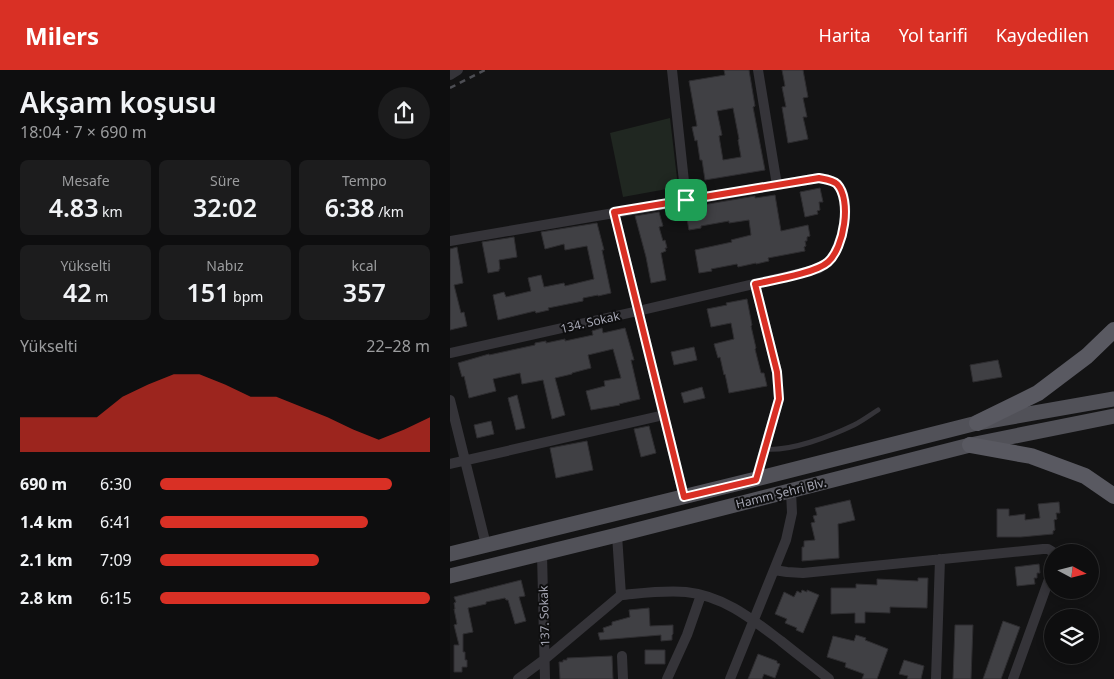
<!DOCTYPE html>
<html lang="tr">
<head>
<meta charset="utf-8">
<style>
  body { margin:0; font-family:"Noto Sans",sans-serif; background:#1c1c1d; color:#f1f3f6; height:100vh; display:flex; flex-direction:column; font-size:19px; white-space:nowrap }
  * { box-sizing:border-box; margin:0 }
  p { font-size:16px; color:#9b9c9e }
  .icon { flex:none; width:28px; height:28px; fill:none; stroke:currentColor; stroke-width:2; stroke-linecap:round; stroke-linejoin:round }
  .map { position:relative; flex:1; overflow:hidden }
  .drawer { display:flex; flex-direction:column; background:#0e0e0f; width:450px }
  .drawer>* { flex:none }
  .needle { width:32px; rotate:97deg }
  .controls { position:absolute; left:594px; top:474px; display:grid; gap:10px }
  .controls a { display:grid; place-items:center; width:55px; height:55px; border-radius:50%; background:#0e0e0f; box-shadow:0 2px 8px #0003,0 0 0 1px #2e2e2f; font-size:25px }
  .pin { position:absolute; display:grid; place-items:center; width:42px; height:42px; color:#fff; margin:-21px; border-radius:10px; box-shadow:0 2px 8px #0006 }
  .round { display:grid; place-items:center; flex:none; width:52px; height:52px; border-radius:26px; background:#1c1c1d }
  .head { display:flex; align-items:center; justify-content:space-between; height:85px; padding:0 20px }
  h1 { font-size:28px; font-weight:600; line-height:38px }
  .metrics { display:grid; grid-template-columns:repeat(3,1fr); gap:8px; height:85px; padding:5px 20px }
  .metrics div { display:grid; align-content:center; border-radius:8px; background:#1c1c1d; text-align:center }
  .metrics b { font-size:25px; font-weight:600 }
  .metrics small { font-size:14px; font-weight:400 }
  .metrics p { font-size:14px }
  .chart { height:140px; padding:10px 20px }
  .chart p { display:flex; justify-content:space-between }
  .chart svg { width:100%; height:90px; margin-top:5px; fill:#d93025; opacity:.7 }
  ul { padding:0 20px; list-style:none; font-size:16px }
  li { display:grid; grid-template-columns:80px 60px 1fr; align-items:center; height:38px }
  li i { height:12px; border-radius:6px; background:#d93025 }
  header { display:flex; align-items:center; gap:30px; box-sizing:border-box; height:70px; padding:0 25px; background:#d93025; color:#fff }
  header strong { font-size:24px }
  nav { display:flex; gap:28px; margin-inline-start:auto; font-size:18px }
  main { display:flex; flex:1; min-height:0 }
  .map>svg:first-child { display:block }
</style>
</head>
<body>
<header>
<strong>Milers</strong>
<nav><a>Harita</a><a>Yol tarifi</a><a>Kaydedilen</a></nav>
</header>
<main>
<section class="drawer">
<div class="head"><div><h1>Akşam koşusu</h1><p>18:04 · 7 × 690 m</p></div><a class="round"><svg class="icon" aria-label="share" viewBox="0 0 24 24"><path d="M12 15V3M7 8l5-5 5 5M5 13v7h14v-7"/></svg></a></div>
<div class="metrics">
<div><p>Mesafe</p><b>4.83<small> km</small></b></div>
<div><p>Süre</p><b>32:02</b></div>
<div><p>Tempo</p><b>6:38<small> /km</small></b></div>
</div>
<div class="metrics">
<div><p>Yükselti</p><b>42<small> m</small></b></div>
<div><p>Nabız</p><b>151<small> bpm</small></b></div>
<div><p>kcal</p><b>357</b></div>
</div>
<div class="chart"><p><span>Yükselti</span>22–28 m</p>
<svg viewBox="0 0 160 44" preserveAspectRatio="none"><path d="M0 44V27L10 27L20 27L30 27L40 17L50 11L60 6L70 6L80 11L90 17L100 17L110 22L120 27L130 33L140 38L150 33L160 27V44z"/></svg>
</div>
<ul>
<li><b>690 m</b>6:30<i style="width:86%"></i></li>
<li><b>1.4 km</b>6:41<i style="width:77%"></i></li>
<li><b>2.1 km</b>7:09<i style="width:59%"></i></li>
<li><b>2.8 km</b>6:15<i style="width:100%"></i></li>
</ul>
</section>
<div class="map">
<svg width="664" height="609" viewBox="0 0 664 609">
  <rect width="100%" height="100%" fill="#131314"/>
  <path fill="#202721" d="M220,48L228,117L173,127L160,63Z"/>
  <path fill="#404044" stroke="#2e2d30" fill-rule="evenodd" d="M274,0H299L305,36L303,37L315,100L255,110L252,90H250L247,70L245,71L242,57L247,56L239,11L275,5ZM283,38L289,69L288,70L291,87L273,90L269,66L272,65L267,41Z
    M332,0H353L358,27L353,28L357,47H353L358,69L338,73L332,37H336L332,17L335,16Z
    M370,118L373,132H369L370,140L367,141L368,144L355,147L350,122Z
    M325,125L331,161L358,155L360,166L357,167V171H355L356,176L354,177L355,181L318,188L319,191L306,194V193L288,197L287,194L261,199L262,201L249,203L245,180L282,172L281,170L301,165L299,150L279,153V151L251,156V158L239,160L235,138L305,126V128Z
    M209,142L213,156L209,157L213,171L215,170L217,178H215L216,181L211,183L216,210L201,213L196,187L185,146Z
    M147,153L154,180H152L161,223L148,226V225L133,228V231L98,238L99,240L86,243L85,241L48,250L43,225L54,222L56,227L81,221L78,208L91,205L94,217L114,213L115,216L144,209L137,176L115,180L114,174L95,179L91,162Z
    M64,167L67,187L49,190L50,199H49V201L38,203L32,172Z
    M7,177L13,213L4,215L11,243L14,242L17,256L0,260V179Z
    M297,229L302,255L301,256L306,278L305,279L311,303H314L317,316L279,323L275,304L274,305L270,287L268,288L264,274L284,269L281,253L261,257L257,239L277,235L276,233Z
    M152,258L153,263L175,258L184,290H181L190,329L169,334L170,335L141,340L136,321L155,316L154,311L171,308L163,279L138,285L141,298L122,303V304L105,308L115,345L102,349L93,310L72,314L70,303L43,309L46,321L19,328L14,306L12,307L8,293L39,284V285L85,275V273L96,271V273L115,269V271L143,265L142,261Z
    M244,277L247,290L224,295L221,282Z
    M548,290L552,307L523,312L520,295Z
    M252,317L255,328L234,333L231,323Z
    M67,325L75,358L66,360L58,328Z
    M41,351L44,364L27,368L24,355Z
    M199,356L206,383L191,387L184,359Z
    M137,371L143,400L106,408L100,378Z
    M400,430L405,450L388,454L389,488L352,491V477H354V471L365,470L361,453L365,452L363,446L367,445L365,438Z
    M609,432L610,443H606L607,449L604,450L605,460L603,461V464L571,467H547V439H559V446L575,444V450L590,448L588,434Z
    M589,494L590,503H587V508H584L585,514L567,516L565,497Z
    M468,508H478L477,538L440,537V543L415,542V553H405V543L381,544V518H406V514L427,515V509L468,511Z
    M71,510L75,526L69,527L76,551L65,554L58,530H56L55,528L36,532V534L18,538L23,562L13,564V582H15V590H17V597H12V602H4V575H9L4,555L7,554L4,539H5L4,533L6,532L4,527Z
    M352,520L357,522V520L369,525L353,563L346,560L347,558L335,553L337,549L325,544L334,522L344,527L347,521L351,523Z
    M199,538L200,556L223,555V564L222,565V570L211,571V565L150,570L148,563L154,562L153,558L162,555V552L180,547L179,540Z
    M553,551L570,557L551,609H533Z
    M505,555H523L521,609H503Z
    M406,565L416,568L415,570L438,579L427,609H412L414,604L395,597L396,593L377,587L383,566L404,571Z
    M195,580H215V594H195Z
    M308,584L327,591V593L330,594L325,608L314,604L312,609H298Z
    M162,586L163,609H110L109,592H113V590H117V588Z
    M454,590L474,596L471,609H457L458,606L449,604Z"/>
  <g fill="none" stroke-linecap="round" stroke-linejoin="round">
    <path stroke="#353439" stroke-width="5" d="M314,379C340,382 381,366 404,355C412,351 420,345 428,340"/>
    <path stroke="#353439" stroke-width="10" d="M222,0L236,130
      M308,0L327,115
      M0,5L8,0
      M164,142L234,427
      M0,171L369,108C374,109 383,110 387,114C403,130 393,174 380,190C377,194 372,196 368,199L188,241L0,283
      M305,214L327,302L329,329L306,409
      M0,330L36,475
      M0,394L214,345
      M92,484L95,609
      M324,500L337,502L353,503L593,479H598L603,482
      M171,525C193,523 215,520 236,522C274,526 302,549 331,571C347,584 363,596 379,609
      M172,586L173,609
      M68,609L95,589L171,525L167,465
      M217,609L237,565L251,525
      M280,609L336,470L342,443L341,421
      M486,609L490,489
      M563,609L602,501"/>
    <path stroke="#515158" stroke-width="15" d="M0,484L306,409L527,353L664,329
      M0,506L167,465L520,375L664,346"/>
    <path stroke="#595961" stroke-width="16" d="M527,353L588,323L637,286L664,260
      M520,375L581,386L635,406L664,426"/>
    <path stroke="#4d4e54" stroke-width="2.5" stroke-dasharray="6 5" stroke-linecap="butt" d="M0,18L35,0"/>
  </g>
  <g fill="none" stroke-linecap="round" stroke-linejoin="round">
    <g stroke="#fff" stroke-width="10">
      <path id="route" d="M369,108C374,109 383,110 387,114C402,130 394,178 378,192C366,203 323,210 305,214L327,302L329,329L306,410L234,427L164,142Z"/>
    </g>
    <use href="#route" stroke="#d93025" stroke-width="6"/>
  </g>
  <g text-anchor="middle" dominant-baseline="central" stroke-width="4" stroke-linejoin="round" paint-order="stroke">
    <g font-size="12" fill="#a6a7b4" stroke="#0e0e0f">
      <text transform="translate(140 252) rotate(-13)">134. Sokak</text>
      <text transform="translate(331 423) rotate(-14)">Hamm Şehri Blv.</text>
      <text transform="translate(94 546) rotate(-92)">137. Sokak</text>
    </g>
  </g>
</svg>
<div class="controls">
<a><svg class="needle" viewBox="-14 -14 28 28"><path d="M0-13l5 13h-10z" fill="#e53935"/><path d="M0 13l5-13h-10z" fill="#9b9c9e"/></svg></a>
<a><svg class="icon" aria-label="layers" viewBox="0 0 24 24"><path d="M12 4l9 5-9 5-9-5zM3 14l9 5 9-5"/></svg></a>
</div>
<div class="pin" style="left:236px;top:130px;background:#1e9e55"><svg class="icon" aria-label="arrive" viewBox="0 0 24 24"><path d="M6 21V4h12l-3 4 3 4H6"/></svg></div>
</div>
</main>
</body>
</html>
